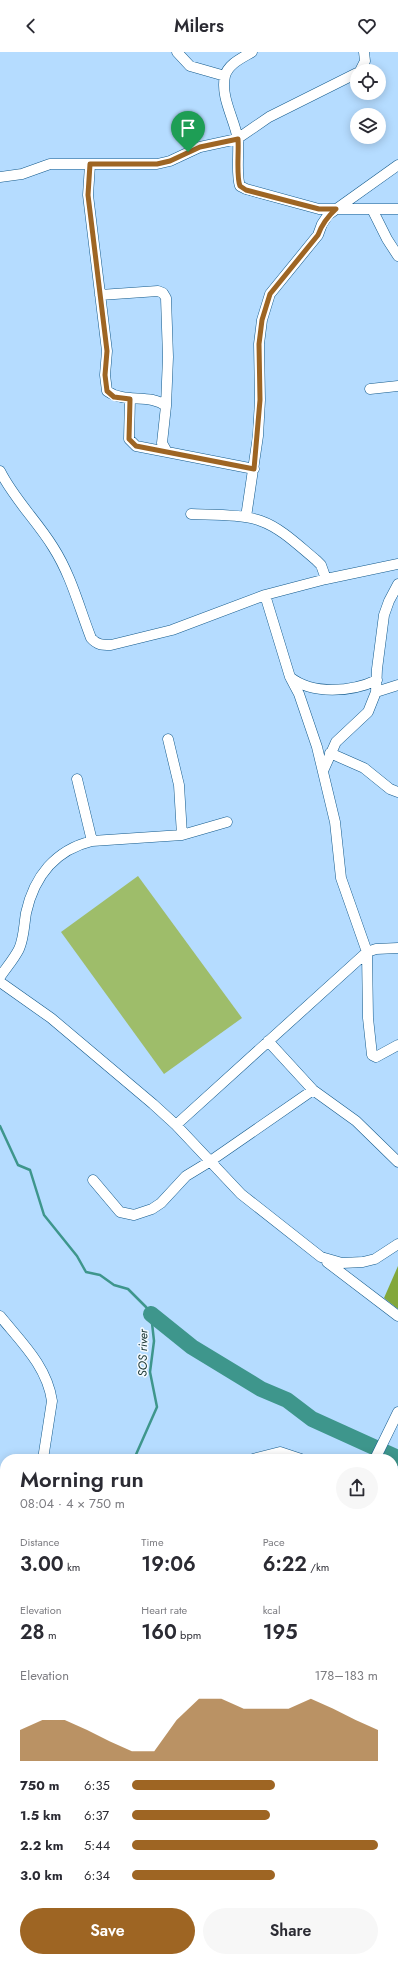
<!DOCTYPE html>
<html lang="en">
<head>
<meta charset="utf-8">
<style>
  body { margin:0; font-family:Jost,sans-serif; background:#f7f7f7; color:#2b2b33; height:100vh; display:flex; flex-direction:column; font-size:15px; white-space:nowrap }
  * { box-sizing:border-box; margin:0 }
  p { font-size:13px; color:#7c7c81 }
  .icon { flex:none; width:22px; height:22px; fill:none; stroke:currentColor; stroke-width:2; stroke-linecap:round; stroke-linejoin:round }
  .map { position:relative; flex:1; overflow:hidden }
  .panel { position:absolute; left:0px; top:1402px; width:398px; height:508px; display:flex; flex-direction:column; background:#fff; border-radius:16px 16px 0 0; box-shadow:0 2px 10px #0003 }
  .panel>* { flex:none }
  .tools { position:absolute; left:350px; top:12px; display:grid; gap:8px }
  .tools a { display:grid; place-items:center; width:36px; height:36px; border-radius:50%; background:#fff; box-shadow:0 2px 10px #0003; font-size:20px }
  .pin { position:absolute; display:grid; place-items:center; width:34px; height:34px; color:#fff; margin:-41px -17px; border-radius:50% 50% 50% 0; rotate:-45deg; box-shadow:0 0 4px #0007 }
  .pin .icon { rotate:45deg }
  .round { display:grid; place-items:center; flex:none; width:42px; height:42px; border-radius:21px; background:#f7f7f7 }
  .head { display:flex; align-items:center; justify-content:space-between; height:68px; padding:0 20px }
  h1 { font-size:22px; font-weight:600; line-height:30px }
  .stats { display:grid; grid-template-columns:repeat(3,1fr); gap:6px; height:68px; padding:4px 20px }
  .stats div { display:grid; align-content:center }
  .stats b { font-size:20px; font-weight:600 }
  .stats small { font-size:11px; font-weight:400 }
  .stats p { font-size:11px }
  .chart { height:112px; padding:8px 20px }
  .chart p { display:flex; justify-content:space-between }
  .chart svg { width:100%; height:72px; margin-top:4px; fill:#9e6523; opacity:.7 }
  .action { display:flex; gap:8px; margin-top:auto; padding:8px 20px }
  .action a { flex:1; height:46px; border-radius:24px; background:#9e6523; color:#fff; font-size:16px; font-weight:600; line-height:46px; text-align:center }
  .action a+a { background:#f7f7f7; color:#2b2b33 }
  ul { padding:0 20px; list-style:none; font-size:13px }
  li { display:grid; grid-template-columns:64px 48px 1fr; align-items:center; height:30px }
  li i { height:10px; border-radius:5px; background:#9e6523 }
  header { display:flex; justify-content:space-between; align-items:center; height:52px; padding:0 20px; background:#fff; font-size:18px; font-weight:600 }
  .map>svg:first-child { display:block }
</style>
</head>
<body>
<header><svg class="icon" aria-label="back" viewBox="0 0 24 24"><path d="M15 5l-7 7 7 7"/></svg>Milers<svg class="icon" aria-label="heart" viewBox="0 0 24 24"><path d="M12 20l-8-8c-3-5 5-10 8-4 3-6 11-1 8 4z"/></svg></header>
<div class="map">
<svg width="398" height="1910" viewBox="0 0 398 1910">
  <rect width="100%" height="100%" fill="#b5dcff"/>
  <path fill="#9ebd6a" d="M138,824L242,966L164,1022L61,880Z"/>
  <path fill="#82a73b" d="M398,1214V1257L384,1246Z"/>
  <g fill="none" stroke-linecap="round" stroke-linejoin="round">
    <path stroke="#3e968c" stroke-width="2.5" d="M0,1074L18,1113L30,1118L44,1163L77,1204L86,1220L100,1223L114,1233L128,1237L146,1255L151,1262L154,1289L150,1320L157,1355L134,1407
      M0,1693L5,1690
      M182,1905L184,1910"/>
    <path stroke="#3e968c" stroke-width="16" d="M151,1262L192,1295L261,1337L287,1348L312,1367L398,1406"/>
    <g stroke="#12598b" stroke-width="11">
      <path id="minor" d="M177,0L190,14L225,24
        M252,0C242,6 228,12 225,24C220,45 235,68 238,88C239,101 236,124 240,134L246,137L319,157H398
        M360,19L365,9L364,0
        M90,113L88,143L107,299L105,323L107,339C125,352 150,341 166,354L162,391L167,400L254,417
        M0,125L22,122L50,112H157L170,109L200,95L237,87L269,65L357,21
        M372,157L387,187L398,204
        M100,243L158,239L163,241L166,246L168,305L166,354
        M370,337L398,334
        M130,347L129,387L136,394L167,400
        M0,419C14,447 37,469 53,495C71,523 79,555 91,586C97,593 102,593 111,593L172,578L265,543L326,527L398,512
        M191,462C211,463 243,462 261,469C281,476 299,494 316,508L321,513L326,527
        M246,465L258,384L260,348L259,292L262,268L270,242L318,183L322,172L328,163L398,113
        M265,543L290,625L299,642L317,695L335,770L341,826L367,900L368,966L372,1003L376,1005L398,993
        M290,625C312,643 352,640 377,628
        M376,640L398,633
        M168,687L179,733L182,783
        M330,701L364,716L390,737L398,740
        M323,719L336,690L368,660L376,640L377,617L384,563L389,549L398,532
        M77,727L92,789
        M0,925C6,916 14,907 19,897C24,886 24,873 26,861C34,825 55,798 92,789L182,783L227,770
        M0,930L51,966L153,1052L176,1073L241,1142L321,1205L342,1211L363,1210L375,1207L398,1192
        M268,989L313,1038L356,1069L398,1110
        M176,1073L367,900L376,897L398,896
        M93,1128L120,1160L134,1163L152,1157L161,1151L186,1124L209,1110L313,1038
        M327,1210L398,1264
        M0,1264C21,1290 47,1314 52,1349L43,1407
        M253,1407L280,1400L301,1407
        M375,1407L398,1360
        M393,1484L398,1485
        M0,1558L5,1546
        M393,1594L398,1592
        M393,1676L398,1674
        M393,1761L398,1759
        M0,1774L5,1766
        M393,1844L398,1842
        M145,1905L148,1910
        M334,1905L336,1910
        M7,1910L10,1905
        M111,1910L117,1905"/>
    </g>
    <use href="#minor" stroke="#fff" stroke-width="10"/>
  </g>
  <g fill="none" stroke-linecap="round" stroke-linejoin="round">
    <g stroke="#fff" stroke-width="8">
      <path id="route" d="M238,87C239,100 236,125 240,134L246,138L319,157H336C327,165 322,172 318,183L270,242L262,268L259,292L260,348L254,417L136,394L129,387L130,347L114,345L107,339L105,323L107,299L88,143L90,112H157L170,109L200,95Z"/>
    </g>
    <use href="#route" stroke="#9e6523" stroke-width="5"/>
  </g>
  <g text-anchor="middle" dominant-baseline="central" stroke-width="3" stroke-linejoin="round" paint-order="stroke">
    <g font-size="12" font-style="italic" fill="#173330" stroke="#f2f9ff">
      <text transform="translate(143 1301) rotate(-89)">SOS river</text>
    </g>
  </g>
</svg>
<div class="tools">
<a><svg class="icon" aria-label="locate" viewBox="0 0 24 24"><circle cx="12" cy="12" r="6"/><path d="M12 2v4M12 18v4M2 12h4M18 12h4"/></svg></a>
<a><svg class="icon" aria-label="layers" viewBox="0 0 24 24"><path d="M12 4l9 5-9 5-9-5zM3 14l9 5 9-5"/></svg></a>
</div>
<div class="pin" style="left:188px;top:100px;background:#1e9e55"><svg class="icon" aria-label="arrive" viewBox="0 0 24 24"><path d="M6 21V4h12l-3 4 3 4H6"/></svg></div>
<section class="panel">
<div class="head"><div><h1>Morning run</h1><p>08:04 · 4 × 750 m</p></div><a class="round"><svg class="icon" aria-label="share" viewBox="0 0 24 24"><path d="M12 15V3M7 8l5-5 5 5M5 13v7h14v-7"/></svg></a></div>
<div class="stats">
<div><p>Distance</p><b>3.00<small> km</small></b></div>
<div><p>Time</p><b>19:06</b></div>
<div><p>Pace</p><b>6:22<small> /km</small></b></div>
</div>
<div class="stats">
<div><p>Elevation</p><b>28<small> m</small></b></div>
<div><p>Heart rate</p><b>160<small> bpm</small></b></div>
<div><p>kcal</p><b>195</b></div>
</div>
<div class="chart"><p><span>Elevation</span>178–183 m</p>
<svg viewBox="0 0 160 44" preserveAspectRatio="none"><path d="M0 44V25L10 19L20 19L30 25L40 32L50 38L60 38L70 19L80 6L90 6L100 12L110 12L120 12L130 6L140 12L150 19L160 25V44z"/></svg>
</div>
<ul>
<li><b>750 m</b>6:35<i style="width:58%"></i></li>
<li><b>1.5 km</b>6:37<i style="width:56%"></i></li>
<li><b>2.2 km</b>5:44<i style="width:100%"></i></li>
<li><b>3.0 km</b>6:34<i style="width:58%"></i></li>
</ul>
<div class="action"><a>Save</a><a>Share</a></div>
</section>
</div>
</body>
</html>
